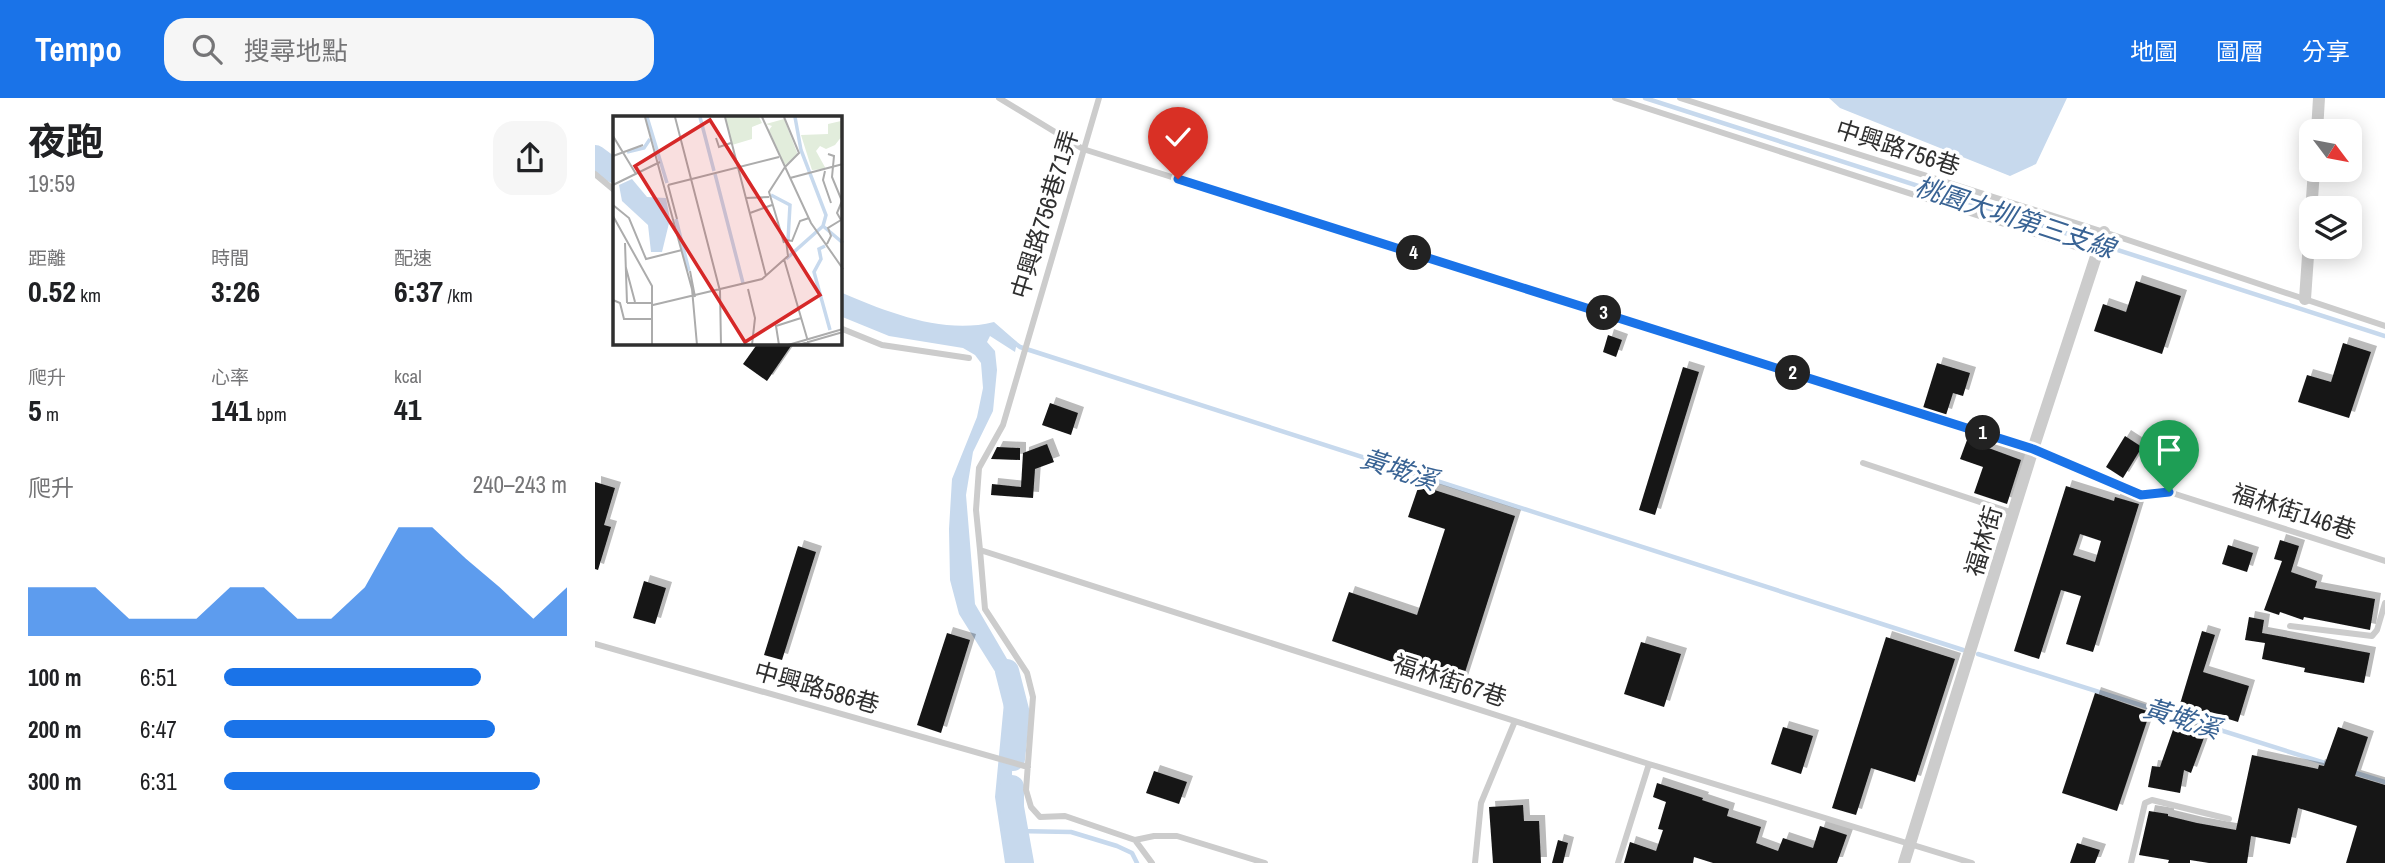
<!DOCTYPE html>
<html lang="zh-TW">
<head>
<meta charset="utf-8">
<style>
  body { margin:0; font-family:"Archivo Narrow","Noto Sans TC",sans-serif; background:#f6f6f6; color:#202124; height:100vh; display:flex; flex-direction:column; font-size:26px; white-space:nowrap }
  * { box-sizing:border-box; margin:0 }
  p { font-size:23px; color:#757577 }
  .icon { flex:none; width:38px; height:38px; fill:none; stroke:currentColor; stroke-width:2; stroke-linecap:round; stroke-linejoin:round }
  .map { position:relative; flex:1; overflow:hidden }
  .sheet { display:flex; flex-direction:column; background:#fff; width:595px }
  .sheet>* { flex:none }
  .needle { width:46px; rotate:122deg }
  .tools { position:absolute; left:1704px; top:21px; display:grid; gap:14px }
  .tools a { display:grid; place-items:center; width:63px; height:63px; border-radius:14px; background:#fff; box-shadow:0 4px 18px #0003; font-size:35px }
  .pin { position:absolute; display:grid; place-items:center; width:60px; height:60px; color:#fff; margin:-72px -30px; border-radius:50% 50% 50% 0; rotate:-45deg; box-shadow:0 0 7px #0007 }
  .pin .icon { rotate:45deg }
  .km { position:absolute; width:35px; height:35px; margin:-18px; border-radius:50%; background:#222; color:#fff; font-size:19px; line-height:35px; text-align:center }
  .round { display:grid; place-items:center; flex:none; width:74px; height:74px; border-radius:21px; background:#f6f6f6 }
  .summary { display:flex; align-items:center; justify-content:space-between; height:119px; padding:0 28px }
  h1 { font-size:38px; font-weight:700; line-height:52px }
  .stats { display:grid; grid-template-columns:repeat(3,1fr); gap:10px; height:119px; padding:7px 28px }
  .stats div { display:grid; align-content:center }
  .stats b { font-size:30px; font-weight:700 }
  .stats small { font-size:19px; font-weight:400 }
  .stats p { font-size:19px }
  .chart { height:196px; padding:14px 28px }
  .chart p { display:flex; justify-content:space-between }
  .chart svg { width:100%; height:126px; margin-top:7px; fill:#1a73e8; opacity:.7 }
  ul { padding:0 28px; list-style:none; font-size:23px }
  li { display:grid; grid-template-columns:112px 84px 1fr; align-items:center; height:52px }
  li i { height:18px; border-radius:9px; background:#1a73e8 }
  header { display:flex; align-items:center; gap:42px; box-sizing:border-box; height:98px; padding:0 35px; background:#1a73e8; color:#fff }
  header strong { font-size:33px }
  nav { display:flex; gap:38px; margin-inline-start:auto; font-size:24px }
  .search { width:490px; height:63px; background:#f6f6f6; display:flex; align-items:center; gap:18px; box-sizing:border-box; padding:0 24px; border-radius:21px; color:#757577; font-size:26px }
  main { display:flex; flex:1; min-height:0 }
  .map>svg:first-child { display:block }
</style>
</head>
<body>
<header>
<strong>Tempo</strong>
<div class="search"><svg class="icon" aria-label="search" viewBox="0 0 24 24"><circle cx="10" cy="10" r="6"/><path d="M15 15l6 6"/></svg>搜尋地點</div>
<nav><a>地圖</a><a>圖層</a><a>分享</a></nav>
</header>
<main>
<section class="sheet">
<div class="summary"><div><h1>夜跑</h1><p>19:59</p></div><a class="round"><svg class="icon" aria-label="share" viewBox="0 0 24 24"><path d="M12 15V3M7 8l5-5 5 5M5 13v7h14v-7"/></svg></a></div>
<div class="stats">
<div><p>距離</p><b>0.52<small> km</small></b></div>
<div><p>時間</p><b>3:26</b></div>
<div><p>配速</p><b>6:37<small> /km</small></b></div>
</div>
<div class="stats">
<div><p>爬升</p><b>5<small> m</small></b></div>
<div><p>心率</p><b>141<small> bpm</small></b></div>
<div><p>kcal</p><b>41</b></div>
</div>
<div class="chart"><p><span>爬升</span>240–243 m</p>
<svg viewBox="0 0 160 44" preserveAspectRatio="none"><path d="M0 44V27L10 27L20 27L30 38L40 38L50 38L60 27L70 27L80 38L90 38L100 27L110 6L120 6L130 17L140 27L150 38L160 27V44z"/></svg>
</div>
<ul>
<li><b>100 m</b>6:51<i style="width:75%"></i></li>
<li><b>200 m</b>6:47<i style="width:79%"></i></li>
<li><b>300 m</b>6:31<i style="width:92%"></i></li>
</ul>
</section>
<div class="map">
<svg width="1790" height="765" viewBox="0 0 1790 765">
  <defs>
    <filter id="shadow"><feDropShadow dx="6" dy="-6" stdDeviation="0" flood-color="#0004"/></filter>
  </defs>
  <rect width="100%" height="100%" fill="#fff"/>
  <path fill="#c7d9ed" d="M1234,0H1472L1441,66L1415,78L1245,10Z
    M245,194C292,214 348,237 399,224L422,244L420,254L395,238L392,244L400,253L402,272L398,313L378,354L371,397L380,506L415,566L420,581L417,676L424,765H410L400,699L410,594L404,580L364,516L355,482L354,431L357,381L382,319L388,290L386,265L380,257L368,250L294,238L245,218Z"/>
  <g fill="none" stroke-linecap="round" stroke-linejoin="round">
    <path stroke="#c7d9ed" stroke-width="4.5" d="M1050,0L1790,238
      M417,243L425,249L1368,552
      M1383,556L1733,666
      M1758,674L1790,684
      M421,733L476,734L522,748L537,755L542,765"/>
    <path stroke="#c7d9ed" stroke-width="24" d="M0,59L19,73
      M412,573L423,616L418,661
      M417,689V709L427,765"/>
  </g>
  <path fill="#161616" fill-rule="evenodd" filter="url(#shadow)" d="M1541,183L1586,198L1567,256L1499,233L1508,206L1531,214Z
    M1013,237L1027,242L1021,259L1008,254Z
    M163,245H198L172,283L148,266Z
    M1748,245L1776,254L1754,320L1703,304L1712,277L1736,284Z
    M1342,265L1375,275L1368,298L1358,295L1351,317L1328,310Z
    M1088,269L1104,274L1060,417L1044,412Z
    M455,305L483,315L476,337L447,327Z
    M1530,338L1547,349L1528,380L1511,369Z
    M1372,342L1426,362L1412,406L1379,395L1388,369L1365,361Z
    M452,346L459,364L440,371L438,400L396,397L397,386L426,389L428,355Z
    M402,349L425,350V362L396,361Z
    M0,384L20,390L9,427L16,429L3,472L0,471Z
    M824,387L920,418L864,593L836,584L838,578L737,543L754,494L822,517L850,431L813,419Z
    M1471,388L1519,403L1520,399L1544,406L1498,554L1471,546L1486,498L1466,492L1444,561L1419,553ZM1485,436L1506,443L1500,464L1478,457Z
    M1685,442L1704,448L1696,474L1722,483L1720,490L1780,501L1775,532L1709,519L1708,522L1685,514L1684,517L1669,512L1687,463L1679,461Z
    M1633,447L1658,455L1652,474L1627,466Z
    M203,448L221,454L187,562L169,557Z
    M49,483L71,490L60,526L38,520Z
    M1654,519L1669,522L1667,535L1775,555L1769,585L1709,574L1710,570L1667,561L1670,545L1650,542Z
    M1607,533L1620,537L1608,574L1654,588L1643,624L1585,606Z
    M352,535L375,542L346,635L322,627Z
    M1291,539L1360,561L1320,684L1276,670L1261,717L1237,710Z
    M1046,544L1086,556L1069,609L1029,596Z
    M1500,595L1555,614L1522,713L1467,695Z
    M1580,626L1610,637L1596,675L1589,672L1585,695L1553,689L1557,668L1565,669Z
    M1188,629L1218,638L1206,676L1176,666Z
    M1743,629L1773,639L1760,678L1790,687V765H1751L1762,728L1703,710L1695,746L1656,738L1652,765H1614L1595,762V765H1573L1574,762L1544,757L1554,713L1573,716V718L1602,725L1641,732L1657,657L1723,671L1724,667L1729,668Z
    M559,673L592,684L584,706L551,695Z
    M1062,685L1108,700L1107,702L1134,711L1132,718L1166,729L1161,745L1183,753L1188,740L1218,750L1225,728L1252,737L1242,765H1118L1099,759L1098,765H1029L1035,744L1061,753L1068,732L1063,731L1071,704L1058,699Z
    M928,707L929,723H944L946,765H898L894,709Z
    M963,742L973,745L968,765H957Z
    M1482,745L1505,752L1500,765H1475Z"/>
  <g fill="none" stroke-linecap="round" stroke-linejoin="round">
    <path stroke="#ccc" stroke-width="6" d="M404,0L488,51L1438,351L1546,397L1574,394L1790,463
      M504,0L408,327L384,370L381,412L385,452L390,511L432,575L438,599L431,692L436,709L445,719L470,718L540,742L557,765
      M1020,0L1502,156
      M1085,0L1509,134L1790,228
      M0,76L19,92
      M245,230L287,247L374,260
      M1268,365L1418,415
      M385,452L1054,666L1377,765
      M1695,528L1777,538L1782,532L1790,505
      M0,546L433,669
      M540,742L559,738H582L670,765
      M880,765L886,705L920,623
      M1023,765L1054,666
      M1536,765L1550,705L1557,702L1634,721"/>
    <path stroke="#ccc" stroke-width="12" d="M1722,33L1724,0
      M1710,201L1719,72
      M1309,765L1438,351L1509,134"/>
  </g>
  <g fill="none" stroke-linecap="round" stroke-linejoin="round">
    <g stroke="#fff" stroke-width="14">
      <path id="route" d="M583,81L1438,351L1546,397L1574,394"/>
    </g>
    <use href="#route" stroke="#1a73e8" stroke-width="9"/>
  </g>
  <g text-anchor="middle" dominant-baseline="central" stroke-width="7" stroke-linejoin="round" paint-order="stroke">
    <g font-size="24" fill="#2f2f2f" stroke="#fff">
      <text transform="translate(1303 49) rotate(18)">中興路756巷</text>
      <text transform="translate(449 116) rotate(-73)">中興路756巷71弄</text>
      <text transform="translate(1699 413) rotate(18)">福林街146巷</text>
      <text transform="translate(1388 443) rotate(-73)">福林街</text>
      <text transform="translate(855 582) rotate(18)">福林街67巷</text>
      <text transform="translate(222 589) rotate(16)">中興路586巷</text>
    </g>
    <g font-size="26" font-style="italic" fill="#396394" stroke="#fff">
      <text transform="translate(1420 119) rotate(18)">桃園大圳第三支線</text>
      <text transform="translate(804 371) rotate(18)">黃墘溪</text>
      <text transform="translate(1587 620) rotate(17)">黃墘溪</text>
    </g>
  </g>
  <g transform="translate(18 18)">
    <rect width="229" height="229" fill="#fff"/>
    <path d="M112,1H146L149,7L139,11V23L119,29ZM171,3L185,39L172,49L156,14L159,10L153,8ZM228,5L229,20L222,29L213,33L207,30L203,35L213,53L199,54L188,19L215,18V8Z" fill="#e2eddc"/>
    <path d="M19,63L34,81L53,82L57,103L49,136H38L35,109L9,85L6,69Z" fill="#c7d9ed"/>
    <path fill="none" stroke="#c7d9ed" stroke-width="3.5" d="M34,1L54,67M87,1L101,55M182,1L188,34L213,99L210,110L230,127M14,36L31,32L37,23M102,58L130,167M158,79L177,89L175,124M63,103L76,155M212,130L206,133L208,143L201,156L217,214M173,143L210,110"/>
    <path fill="none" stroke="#acacac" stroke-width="2" d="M32,1L79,173L84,229M62,1L107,175L108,229M112,1L153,160M149,1L198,107L230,153M171,1L186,37L172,51M0,20L23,58M103,22L106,31L118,27M215,38L221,40L219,61L229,85L224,97L228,104M0,40L30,29M212,55L210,64L218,87M177,62L230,48M0,69L47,46M55,69L64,103M55,69L166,41M133,82L156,81M0,89L16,102L33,143L69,134M137,97L159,89M0,100L39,170V229M12,127L14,187M171,127L156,76L172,51M214,128L218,120L215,112L228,104M171,143L196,229M13,152L22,186M77,155L82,181M135,173L142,202L139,229M0,184L7,187L11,203H40M14,187H40M40,189L149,163L175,140L173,124L179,125L187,105L196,102M166,229L163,210L188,202M175,229L230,213M185,229L230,216"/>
    <path fill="#d62828" fill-opacity="0.15" stroke="#d62828" stroke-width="3.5" d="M97,4L207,179L132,226L22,50Z"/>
    <rect width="229" height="229" fill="none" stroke="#2f2f2f" stroke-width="3.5"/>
  </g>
</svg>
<div class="tools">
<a><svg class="needle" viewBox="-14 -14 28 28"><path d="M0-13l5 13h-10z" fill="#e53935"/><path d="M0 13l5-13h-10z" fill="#757577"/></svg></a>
<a><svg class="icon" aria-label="layers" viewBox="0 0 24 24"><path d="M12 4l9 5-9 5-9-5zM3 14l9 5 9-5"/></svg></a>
</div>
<div class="pin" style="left:1574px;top:394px;background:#1e9e55"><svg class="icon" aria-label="arrive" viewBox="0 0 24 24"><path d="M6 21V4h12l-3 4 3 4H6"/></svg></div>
<div class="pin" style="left:583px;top:81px;background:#d93025"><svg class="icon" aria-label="check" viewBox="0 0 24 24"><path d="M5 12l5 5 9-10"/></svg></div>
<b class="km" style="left:1388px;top:335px">1</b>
<b class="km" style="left:1198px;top:275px">2</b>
<b class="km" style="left:1009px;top:215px">3</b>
<b class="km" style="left:819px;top:155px">4</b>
</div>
</main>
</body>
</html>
